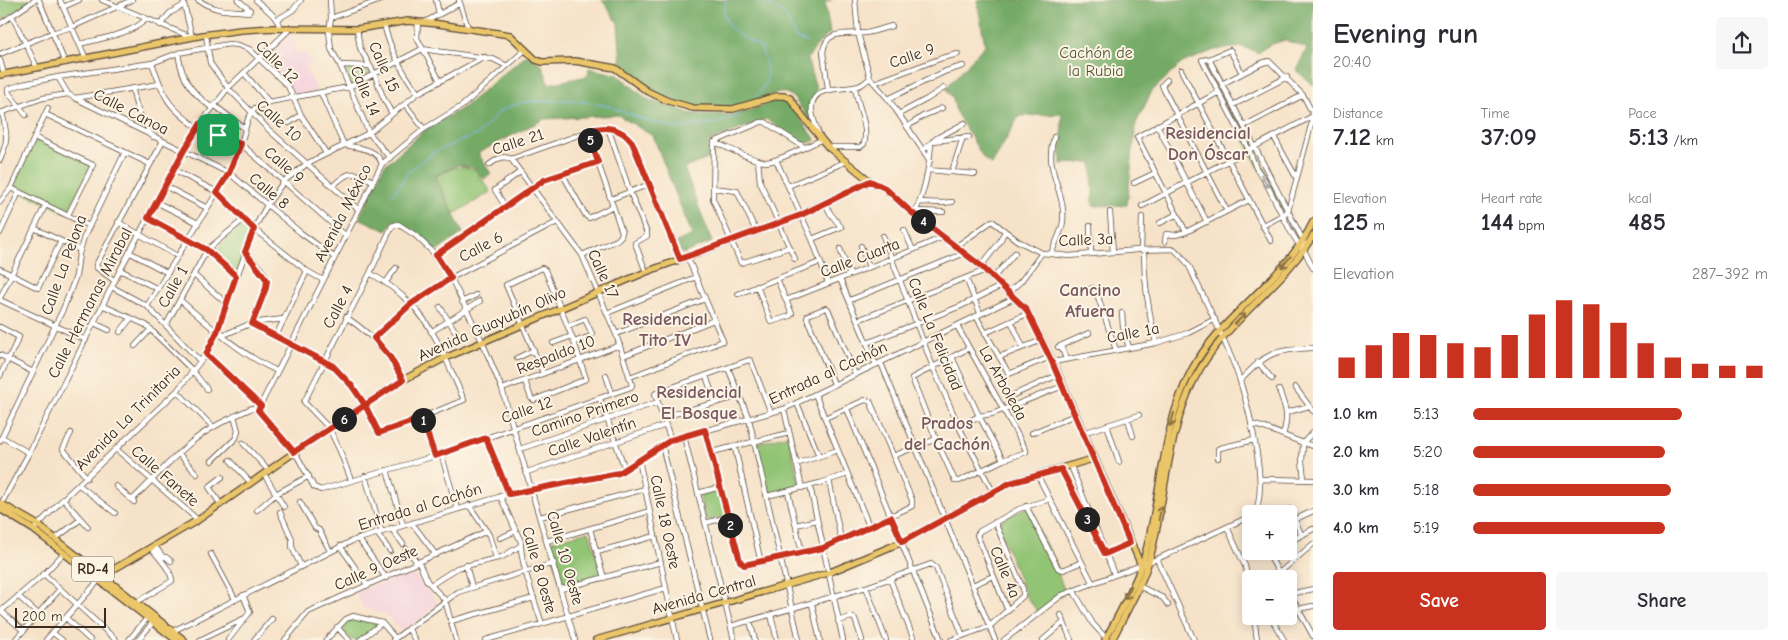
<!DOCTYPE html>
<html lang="en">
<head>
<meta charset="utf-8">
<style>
  body { margin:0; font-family:"Comic Neue",sans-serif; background:#f7f7f7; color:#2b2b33; height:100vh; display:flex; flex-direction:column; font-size:19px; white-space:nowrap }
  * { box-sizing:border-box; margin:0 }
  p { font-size:16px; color:#7c7c81 }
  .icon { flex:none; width:28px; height:28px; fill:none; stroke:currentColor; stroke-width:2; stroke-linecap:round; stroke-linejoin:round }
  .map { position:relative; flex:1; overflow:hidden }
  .side { display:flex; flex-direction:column; background:#fff; width:475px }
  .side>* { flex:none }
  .fabs { position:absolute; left:1242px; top:505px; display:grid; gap:10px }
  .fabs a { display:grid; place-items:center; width:55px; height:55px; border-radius:5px; background:#fff; box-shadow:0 2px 12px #0003; font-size:25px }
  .scale { position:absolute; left:15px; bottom:12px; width:91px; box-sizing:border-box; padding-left:5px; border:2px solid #3b2a1e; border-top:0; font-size:14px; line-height:18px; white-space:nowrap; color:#3b2a1e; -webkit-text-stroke:4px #fcf5e5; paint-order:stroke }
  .pin { position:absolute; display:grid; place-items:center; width:42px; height:42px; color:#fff; margin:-21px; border-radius:10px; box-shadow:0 2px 8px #0006 }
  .km { position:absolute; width:25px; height:25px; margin:-12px; border-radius:50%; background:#222; color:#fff; font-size:14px; line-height:25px; text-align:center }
  .round { display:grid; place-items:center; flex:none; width:52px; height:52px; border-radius:5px; background:#f7f7f7 }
  .summary { display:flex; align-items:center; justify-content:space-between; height:85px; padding:0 20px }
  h1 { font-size:28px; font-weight:800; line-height:38px }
  .figures { display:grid; grid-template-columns:repeat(3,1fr); gap:8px; height:85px; padding:5px 20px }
  .figures div { display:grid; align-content:center }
  .figures b { font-size:25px; font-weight:800 }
  .figures small { font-size:14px; font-weight:400 }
  .figures p { font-size:14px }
  .chart { height:140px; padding:10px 20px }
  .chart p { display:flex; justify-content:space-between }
  .chart svg { width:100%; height:90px; margin-top:5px; stroke:#c8321e; stroke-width:6 }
  .button { display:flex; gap:10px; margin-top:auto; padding:10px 20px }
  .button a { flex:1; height:58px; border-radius:5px; background:#c8321e; color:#fff; font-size:20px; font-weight:800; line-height:58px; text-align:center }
  .button a+a { background:#f7f7f7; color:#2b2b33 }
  ul { padding:0 20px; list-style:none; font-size:16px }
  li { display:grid; grid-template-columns:80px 60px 1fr; align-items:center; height:38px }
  li i { height:12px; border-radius:6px; background:#c8321e }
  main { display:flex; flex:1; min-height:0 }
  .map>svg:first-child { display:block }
</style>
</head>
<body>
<main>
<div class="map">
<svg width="1313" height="640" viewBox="0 0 1313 640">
  <rect width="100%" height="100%" fill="#fcf5e5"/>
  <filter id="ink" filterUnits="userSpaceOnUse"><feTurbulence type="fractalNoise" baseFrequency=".02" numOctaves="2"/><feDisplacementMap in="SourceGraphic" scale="10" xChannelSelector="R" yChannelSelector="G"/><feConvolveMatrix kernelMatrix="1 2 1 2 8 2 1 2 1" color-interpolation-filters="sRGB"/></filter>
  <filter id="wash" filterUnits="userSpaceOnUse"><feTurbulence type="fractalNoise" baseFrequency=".0096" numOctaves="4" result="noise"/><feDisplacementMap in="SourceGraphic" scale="20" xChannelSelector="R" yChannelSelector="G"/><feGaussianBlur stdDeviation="1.12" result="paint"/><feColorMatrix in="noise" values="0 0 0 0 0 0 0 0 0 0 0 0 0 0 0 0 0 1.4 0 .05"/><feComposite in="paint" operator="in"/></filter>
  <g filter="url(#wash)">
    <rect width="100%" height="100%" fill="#f6e2c8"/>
    <path fill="#f4cfdc" d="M290,33L298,53L304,51L311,63L305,66L318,92L295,96L263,60Z
      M413,569L417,579L439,604L402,632L385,614L363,608L356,593Z"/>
    <path fill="#92c475" stroke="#66774a" d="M0,0H32L0,21Z
      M1209,60L1302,240L1299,245L1203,61Z
      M370,67L374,75L351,87L344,69Z
      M35,139L91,165L67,213L12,188Z
      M463,167L475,169L491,192L454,214L436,176L454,168Z
      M245,223L254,233L238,274L212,253Z
      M788,435L800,487L768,495L756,444Z
      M719,488L727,516L706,521L699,493Z
      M1027,507L1059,570L1058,574L1065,592L1038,612L1026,596L997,523Z
      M589,531L603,577L562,588L549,542Z
      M350,617L380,624L358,640H352L340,626Z"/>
    <path fill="#75aa66" stroke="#586a42" d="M602,0H832L825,2L830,33L819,43L807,59L818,94L809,105L814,129C809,121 795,95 786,93C775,90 747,107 735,109C712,113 665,102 645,90C636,83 628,74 621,65L618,23Z
      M977,0H1313V85L1296,70L1307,48L1285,40C1276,43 1265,45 1259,53L1243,47L1215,50L1182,63L1152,91L1136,123L1127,205L1093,206L1092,162L1061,164L1062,114L1019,116L992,165L984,159L956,112L953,98L948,92L947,87L985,45Z
      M527,54L542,65L549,84L588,76L589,68L618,75L647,99L692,114L730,115L751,110L780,99L787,101L816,140L803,145L766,119L708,142L710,158L684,168L712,242L682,254L677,242L692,235L653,136L618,115L544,119L478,153L491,174L484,179L474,167L458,165L434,176L463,233L436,252L414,232L393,220L387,231L359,218L384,166L425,130L464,107Z"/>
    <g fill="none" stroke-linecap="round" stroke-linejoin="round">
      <path stroke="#82b8f1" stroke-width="1" d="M727,0C715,25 743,38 761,47C768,71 773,82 752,100
        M760,0C784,12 786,13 795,38L807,42
        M392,195L409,171L436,151L478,134L501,110L523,102L574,100L608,106L647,121L676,128L718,123L734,117L742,110"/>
    </g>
  </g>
  <g filter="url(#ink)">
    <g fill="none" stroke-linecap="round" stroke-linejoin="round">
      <g stroke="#574638" stroke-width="6">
        <path id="minor" d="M39,0L65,63
          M60,0L86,59
          M102,0L191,37
          M183,0L192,37
          M198,0C216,12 229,10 249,12L250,10
          M238,0L250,10
          M256,0C266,10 276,14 280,28
          M330,0L331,18L329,31L331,49L340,65L369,133L390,158
          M436,0L439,14
          M459,0L468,28
          M855,0L858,33L870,78L890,101L930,161
          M63,7L79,0
          M12,16L26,44L37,68
          M331,18L381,0
          M278,19L293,10L301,0
          M418,22L417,38L440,81
          M425,22L460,3
          M0,24L35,0
          M384,24C390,50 402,72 418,93
          M160,25L170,13L184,5
          M357,29L360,48L374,73L383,97L392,114
          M206,35L210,63L228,88L269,130L359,210
          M80,44C98,39 133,34 146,19
          M178,53C182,80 191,92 212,108
          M0,54L52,33L72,27L132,0
          M1209,59L1303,240L1304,250L1313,268
          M0,60L4,74
          M152,63C165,99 167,106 198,128
          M340,65L370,66
          M1181,70L1271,241
          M244,73L269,102
          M1242,73L1230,50L1209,59L1202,60L1249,150L1256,168L1264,179L1291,232L1301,248
          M58,77L68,94L75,98L229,173L301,233L334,257
          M1167,80L1162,85L1164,90L1227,211
          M874,83L942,58L958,54
          M1222,84L1262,63L1269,61L1303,95L1313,114
          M133,88C134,107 143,121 153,137
          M828,89L823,52C826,28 847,35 865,33C874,32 883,28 892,26
          M321,93L344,145C358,148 377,148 382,164
          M75,98L159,84
          M888,99L946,71L963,66
          M405,104L424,129
          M214,105L244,128
          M1233,105L1287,77
          M0,113L43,98L68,94
          M45,114L150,164
          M899,114L927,99L944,88
          M26,115L8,92V89L23,84L58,77L152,63L178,53L229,44L238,45L249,49L288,86L301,115L326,153
          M201,123L216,134L241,144L345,235
          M289,123L301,115
          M1157,125L1207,222
          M1244,126L1303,95
          M907,127L923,116L942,108
          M608,128L630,192L647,233V236L635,243L646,272
          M34,137L93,165L68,215
          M1274,137L1297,179
          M933,141L969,137
          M714,142C727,147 753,161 766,162C777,162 809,145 821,140C818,131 813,121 812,111C809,82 846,92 861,85C864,83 867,81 870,78
          M714,142L713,199L741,263L790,247
          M714,142L761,122H765L804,147
          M828,147H860L864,144C869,125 857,106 855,87
          M923,150L937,138L965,123
          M0,160C9,138 7,135 2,112
          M758,160L760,182L795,259
          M776,160L812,239L828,283
          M489,165C496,160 502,154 511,159L598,128C613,128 622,130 632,142L680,259
          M174,170L217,192L254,229L307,271L323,280
          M928,170L975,174
          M952,172L963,137
          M562,173L586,216L589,218L613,206
          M1134,183L1155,173
          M165,186L207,208
          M333,186C349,170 353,171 373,181
          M788,186L845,162
          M11,188L89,226
          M713,188L737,191L756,231
          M611,199L650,184
          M0,202L11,188L48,108
          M156,202L198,223
          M920,202L942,203L952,202
          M505,206L495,190L520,172
          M1142,206L1313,116
          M916,211L943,212
          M1110,212L1113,252
          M914,214C925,193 929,168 931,145
          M147,218L207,250L236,276
          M118,222L177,256
          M1160,223L1177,214
          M1090,226L1091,253
          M1262,226L1283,215L1288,211L1313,118
          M34,228L80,250
          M904,230L913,250
          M1186,232L1137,137L1219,92
          M0,233L19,192
          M883,236L933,367L959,427L993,492
          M812,239L841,227L830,213L825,202
          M1165,242L1166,234L1175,235L1186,232L1249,200
          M861,246L869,267
          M957,246L992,221L1018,241L1042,253L1069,256L1137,250L1174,249C1179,254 1186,260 1189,266C1192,271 1194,278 1197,283C1212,315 1229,347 1240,381C1248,406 1271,494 1253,514
          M840,249L850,275
          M1141,250L1142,217
          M1144,250C1144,282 1148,311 1156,343
          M129,252L168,273
          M245,252C252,259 262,268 266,277C270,287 255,313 252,323L333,366L352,386L365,405L377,432L381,434L464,400C450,369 435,327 410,303C398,291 384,281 370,273
          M1051,254C1055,243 1062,232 1063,221C1066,191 1043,170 1054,137
          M436,255L544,180L598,162
          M582,255L617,240L621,236L622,232L587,131
          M981,266L999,243L1005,231
          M0,269L38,288L61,241
          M120,270L158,289
          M194,275L226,303
          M966,278L980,313
          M993,278L1015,253
          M840,279L876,365
          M115,281L97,268L96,265L163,141
          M386,282L396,268
          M757,286L771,322L790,316L792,314L777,279
          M112,287L147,306L200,361
          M1102,289L1096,291L1116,350
          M1008,293L1021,281L1042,253
          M1078,293L1093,288L1096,291
          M738,294L820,262
          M0,298L46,204
          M0,300L86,340
          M180,300C210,326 240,354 277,371
          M786,300L913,250L943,237
          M850,300L965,253
          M462,302L476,295
          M104,306L146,325L192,370L207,389
          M147,306L229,173L241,144L248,119L255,108L269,102L349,87L422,49L493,59L507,66
          M440,307L459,337
          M607,313L696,277
          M1122,313L1123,327L1129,348
          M976,316L1009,374L1050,357
          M346,317C375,337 386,350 403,380
          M858,320L986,270
          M1011,321L1023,347
          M94,323L109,330
          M166,325L207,250L244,219
          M568,326L585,319L592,334L591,336L574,342
          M957,326C980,367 1003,409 1026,450V452L1003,460L959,481H955L936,439L912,378L969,348
          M0,327L19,337L0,376
          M120,332L131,318
          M431,332L480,301
          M220,333L226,334L252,323L283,319
          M985,333L1029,313
          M616,334L705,299
          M276,336L307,271
          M374,338L411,304L451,278L557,222
          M553,343L572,336
          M867,343L961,306L1001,286
          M135,346L151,329
          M1061,346L1066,359
          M1058,347L1089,333
          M206,354L261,406
          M0,355L33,372
          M623,356L714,320
          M952,357L979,416L1003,460
          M999,357L1042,340
          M517,358L534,350
          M1053,362L1156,343L1188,333L1215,319
          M1258,362L1272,379
          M881,363L995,640
          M728,368L749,419L799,640
          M606,375L612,394
          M706,376L715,402
          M630,377L723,341L687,256
          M525,381L531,398L534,400L586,379L574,342L545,270L542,268L506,285L543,373
          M1240,381C1268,351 1273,351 1313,348
          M834,384L807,318L808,315L826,308L828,309L855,374
          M1295,387L1313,411
          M502,389L620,345
          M1279,390C1286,409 1289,415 1283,435
          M177,391L213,427
          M815,394L869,526
          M1011,396L1058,375
          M600,399L625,469
          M797,403L819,456
          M784,409L802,488
          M847,409L941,640
          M258,410L382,164L424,129L462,106L525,50
          M1288,412L1309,406
          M663,417L740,396
          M422,418L435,456
          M1128,419L1133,436
          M1251,424C1273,429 1292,440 1313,446
          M1107,425L1119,462
          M959,427L979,416L992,414L1063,386
          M705,430L740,561L746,566L823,548L912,506V500L870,401L865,400L825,418
          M71,433L63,449L87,478
          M1032,433L1075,415
          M1083,433L1139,415
          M684,436L734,640
          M2,437L29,453
          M486,438L509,494
          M671,440L655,394L656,393L749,360L751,361L771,413
          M0,441L64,307L76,276L79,254L84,237L125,152
          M243,443L269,471
          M662,445L710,640
          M735,448L761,563
          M116,449L198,520
          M520,449L658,402
          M712,452L789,433
          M441,453L457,508
          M179,454L197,474
          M893,456L936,439
          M1218,458V449L1220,448L1254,440
          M230,460L251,483
          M639,460L677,640
          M212,461L236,438L238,431L234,416
          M796,464L838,450
          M1071,466L1114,574
          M1061,469L1094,533
          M387,470L403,525
          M527,472L666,425
          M264,474L284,507
          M365,476L381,530
          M1038,476L1092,582
          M1260,479L1313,480
          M1304,479L1302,461L1303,443L1313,432
          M351,480L340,451L329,428L304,402L370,273L392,226L398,224L415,235L436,255L451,278L482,341L502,389L575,640
          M829,480L841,540
          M79,485L115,513
          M116,486L134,502
          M810,486L843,640
          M788,492L802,553
          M698,493L720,487
          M500,496L521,542C519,559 536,605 542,624
          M767,496L820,483L848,474
          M63,499L88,527
          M132,500C151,482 168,462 188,445C206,429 230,418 252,408L261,413L295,452L314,487L321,490L435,456L631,387L632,385L616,334L582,255L511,159
          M300,502L315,528L319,530L330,551
          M221,505L209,487L222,477
          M469,505L489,535L496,558
          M0,506L29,453L120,270L183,152L201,123L228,88L291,28
          M1026,506L1058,568L1063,570L1082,562
          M1257,509L1263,514
          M1290,509L1301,534
          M257,510L276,494L309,476
          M280,512L292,539V547L301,566
          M540,517L645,489
          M1296,519L1313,511
          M412,523L436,555
          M705,523L728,517
          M796,525L817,520
          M36,527L63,499L177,391L206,354L217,332L254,229L267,205L284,181L308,163L369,133L418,93L485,57
          M1227,527L1245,566L1251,597
          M391,528L403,544
          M590,529L604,578
          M376,532L390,551
          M358,538L386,578
          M500,538L516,531
          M55,539L81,519
          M547,541L650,511
          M1289,542L1313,529
          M154,545L163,557H166L171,561
          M340,546L368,586
          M406,549L418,563
          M1267,551L1282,579
          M597,552L655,536
          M211,554L235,599
          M1105,554L1130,543
          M1157,559L1251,516
          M419,563L427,581L445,600L456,640
          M466,565L472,587
          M1279,573L1313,544
          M44,574L116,640
          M890,579L914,640
          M431,585L457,568L502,557L520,546
          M973,585L993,576
          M1139,586L1163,598L1168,605
          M866,587L886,640
          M561,589L661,562
          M1073,590L1093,624L1106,638
          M1289,592L1313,636
          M1290,594L1313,589
          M18,596L38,614
          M135,603L172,581C172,570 157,556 151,548
          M812,604L820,640
          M1,611L24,631
          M1008,611L977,535L980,531L1019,509L1050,499
          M0,612L44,574L64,553
          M1289,613L1298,609L1313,606
          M771,615L777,640
          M1061,615L1071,640
          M1254,616L1257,640
          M1283,616L1275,620L1274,623L1284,640
          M66,618L90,640
          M451,621L534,598
          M750,621L755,640
          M838,621L851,617L855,619L862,640
          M731,626L866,587L931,564L936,568L963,636
          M337,627L349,640
          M408,628L415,640
          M171,632L352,541L509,494L619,473L671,440L784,409L1014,298
          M53,633L62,640
          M15,640L60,589
          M46,640L99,580
          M129,640L148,617
          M138,640L155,620
          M200,640L243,619
          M228,640L250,612L243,595
          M254,640L272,619
          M285,640L308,612L487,531
          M326,640L346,619L353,616L382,623L395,638
          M360,640L382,623
          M393,640L458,592L554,563
          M486,640L666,588
          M951,640L990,626L1023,596V589L995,522
          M1004,640L1062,595L1157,559L1194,640
          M1043,640L1064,622"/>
      </g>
      <g stroke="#574638" stroke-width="8">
        <path id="major" d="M0,75L203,35L241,30L274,28L357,29L408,21L439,24L510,35L536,60L542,62L575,61L615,68L647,91L668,101L693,108L733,109L777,96H784L790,98L804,118L828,147L870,181L885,188L911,212L981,266L1026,309L1053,362L1141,565
          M0,503L38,525L184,640
          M0,509L34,530L176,640
          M99,580L102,576L198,520L329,428L403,380L445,358L646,272L801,215L870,181
          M596,640L828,573L902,542L1010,483L1089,460H1095
          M1105,640C1118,616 1136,584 1144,558C1162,495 1161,429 1191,371C1222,313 1285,281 1313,222
          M1112,640C1126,612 1143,584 1151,554C1166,496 1167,432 1195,378C1224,322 1280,289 1313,236"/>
      </g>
      <use href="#minor" stroke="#fff" stroke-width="4.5"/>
      <use href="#major" stroke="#ebc669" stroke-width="5.5"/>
    </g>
    <defs><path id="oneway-shaft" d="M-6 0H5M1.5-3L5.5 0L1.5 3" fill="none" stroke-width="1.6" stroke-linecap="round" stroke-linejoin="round" transform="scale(1.25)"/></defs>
    <use stroke="#a79f9a" href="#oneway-shaft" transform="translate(1265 181) rotate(60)"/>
    <g stroke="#8a7040">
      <use href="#oneway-shaft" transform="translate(1286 262) rotate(130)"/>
      <use href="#oneway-shaft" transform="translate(1240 319) rotate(-44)"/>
      <use href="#oneway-shaft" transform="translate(1172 420) rotate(106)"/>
      <use href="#oneway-shaft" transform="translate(1160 513) rotate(-79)"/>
      <use href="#oneway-shaft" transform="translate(1128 593) rotate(116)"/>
    </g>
  </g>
  <g fill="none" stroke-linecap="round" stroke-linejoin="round" filter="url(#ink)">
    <g stroke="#fff" stroke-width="10">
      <path id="route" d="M218,135L241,144L229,173L217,192L254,229L245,252L267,280L266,288L252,324L333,366L352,386L365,405L379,433L422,418L435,456L486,438L509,494L619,473L671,440L705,430L740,561L744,565L823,548L891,517L902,542L1010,483L1061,469L1105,554L1130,543L1052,362L1026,309L981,266L911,212L885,188L870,181L801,215L680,259L632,142C619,126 606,126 587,131L598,162L544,180L436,255L451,278L411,304L374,338L390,357L403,380L294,452L258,410L261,406L206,354L217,332L236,276L207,250L148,218L183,152L201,123L218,135"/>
    </g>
    <use href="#route" stroke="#c8321e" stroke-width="6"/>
  </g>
  <g text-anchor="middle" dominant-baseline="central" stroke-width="4" stroke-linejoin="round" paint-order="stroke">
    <rect fill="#fcf5e5" stroke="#75675a" stroke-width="1" x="72" y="556.5" width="42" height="25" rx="4"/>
    <g font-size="15" font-weight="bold" fill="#3b2a1e">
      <text x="93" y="569">RD-4</text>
    </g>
    <g font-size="16" fill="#555838" stroke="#fcf5e5">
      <text x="1096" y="53">Cachón de<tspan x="1096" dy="18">la Rubia</tspan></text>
    </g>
    <g font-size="16" fill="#3b2a1e" stroke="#fcf5e5">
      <text transform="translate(912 56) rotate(-19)">Calle 9</text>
      <text transform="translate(277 62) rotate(45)">Calle 12</text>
      <text transform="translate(384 67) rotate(66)">Calle 15</text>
      <text transform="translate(365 91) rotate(67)">Calle 14</text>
      <text transform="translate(131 112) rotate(27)">Calle Canoa</text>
      <text transform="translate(279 121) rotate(42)">Calle 10</text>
      <text transform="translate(518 142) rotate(-18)">Calle 21</text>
      <text transform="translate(284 165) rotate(41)">Calle 9</text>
      <text transform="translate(269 191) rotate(40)">Calle 8</text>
      <text transform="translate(343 213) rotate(-63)">Avenida México</text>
      <text transform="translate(1086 240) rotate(-2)">Calle 3a</text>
      <text transform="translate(481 247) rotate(-28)">Calle 6</text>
      <text transform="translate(860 258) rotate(-21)">Calle Cuarta</text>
      <text transform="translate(64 265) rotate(-70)">Calle La Pelona</text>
      <text transform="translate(603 274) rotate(65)">Calle 17</text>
      <text transform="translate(173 287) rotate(-61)">Calle 1</text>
      <text transform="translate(90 303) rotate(-63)">Calle Hermanas Mirabal</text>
      <text transform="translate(338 307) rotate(-62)">Calle 4</text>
      <text transform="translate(492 324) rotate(-24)">Avenida Guayubín Olivo</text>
      <text transform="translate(1133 333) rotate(-11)">Calle 1a</text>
      <text transform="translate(935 334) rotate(68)">Calle La Felicidad</text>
      <text transform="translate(556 355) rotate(-21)">Respaldo 10</text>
      <text transform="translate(828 373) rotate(-25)">Entrada al Cachón</text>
      <text transform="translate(1003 383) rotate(61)">La Arboleda</text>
      <text transform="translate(527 410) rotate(-19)">Calle 12</text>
      <text transform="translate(585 414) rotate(-19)">Camino Primero</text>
      <text transform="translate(128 418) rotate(-45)">Avenida La Trinitaria</text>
      <text transform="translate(592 437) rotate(-19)">Calle Valentín</text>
      <text transform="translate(165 476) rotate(41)">Calle Fanete</text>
      <text transform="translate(420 507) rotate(-17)">Entrada al Cachón</text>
      <text transform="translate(665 522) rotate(78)">Calle 18 Oeste</text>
      <text transform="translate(565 558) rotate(74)">Calle 10 Oeste</text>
      <text transform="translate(376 568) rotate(-24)">Calle 9 Oeste</text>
      <text transform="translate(539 570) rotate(74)">Calle 8 Oeste</text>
      <text transform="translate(1005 572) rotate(67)">Calle 4a</text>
      <text transform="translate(704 595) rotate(-16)">Avenida Central</text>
    </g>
    <g font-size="18" font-weight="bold" fill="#795862" stroke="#fcf5e5">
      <text x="1208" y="133">Residencial<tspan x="1208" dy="21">Don Óscar</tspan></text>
      <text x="1090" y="290">Cancino<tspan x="1090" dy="21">Afuera</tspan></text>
      <text x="665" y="319">Residencial<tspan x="665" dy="21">Tito IV</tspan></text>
      <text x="699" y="392">Residencial<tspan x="699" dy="21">El Bosque</tspan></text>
      <text x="947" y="423">Prados<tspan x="947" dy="21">del Cachón</tspan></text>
    </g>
  </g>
</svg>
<div class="fabs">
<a>+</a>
<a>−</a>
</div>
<div class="scale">200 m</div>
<div class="pin" style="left:218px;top:135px;background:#1e9e55"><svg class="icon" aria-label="arrive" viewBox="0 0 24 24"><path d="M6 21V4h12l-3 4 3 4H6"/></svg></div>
<b class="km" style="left:423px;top:420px">1</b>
<b class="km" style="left:730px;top:525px">2</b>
<b class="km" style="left:1087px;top:519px">3</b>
<b class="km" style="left:923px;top:221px">4</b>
<b class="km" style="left:590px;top:140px">5</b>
<b class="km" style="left:344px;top:419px">6</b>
</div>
<section class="side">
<div class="summary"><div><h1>Evening run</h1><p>20:40</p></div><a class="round"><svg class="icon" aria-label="share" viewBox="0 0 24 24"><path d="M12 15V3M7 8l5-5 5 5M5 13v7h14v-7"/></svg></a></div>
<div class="figures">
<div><p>Distance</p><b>7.12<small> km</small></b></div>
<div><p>Time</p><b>37:09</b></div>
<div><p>Pace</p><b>5:13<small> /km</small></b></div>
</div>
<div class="figures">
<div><p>Elevation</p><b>125<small> m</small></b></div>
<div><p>Heart rate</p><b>144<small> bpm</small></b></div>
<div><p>kcal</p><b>485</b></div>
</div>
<div class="chart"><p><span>Elevation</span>287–392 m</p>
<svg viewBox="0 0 160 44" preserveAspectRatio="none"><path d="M5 44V34M15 44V28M25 44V22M35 44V23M45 44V27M55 44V29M65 44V23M75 44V13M85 44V6M95 44V8M105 44V17M115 44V27M125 44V34M135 44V37M145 44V38M155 44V38"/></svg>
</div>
<ul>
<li><b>1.0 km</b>5:13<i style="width:71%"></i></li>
<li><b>2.0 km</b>5:20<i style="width:65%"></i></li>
<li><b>3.0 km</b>5:18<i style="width:67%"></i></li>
<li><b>4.0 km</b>5:19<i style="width:65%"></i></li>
</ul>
<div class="button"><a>Save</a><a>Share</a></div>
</section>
</main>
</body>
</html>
